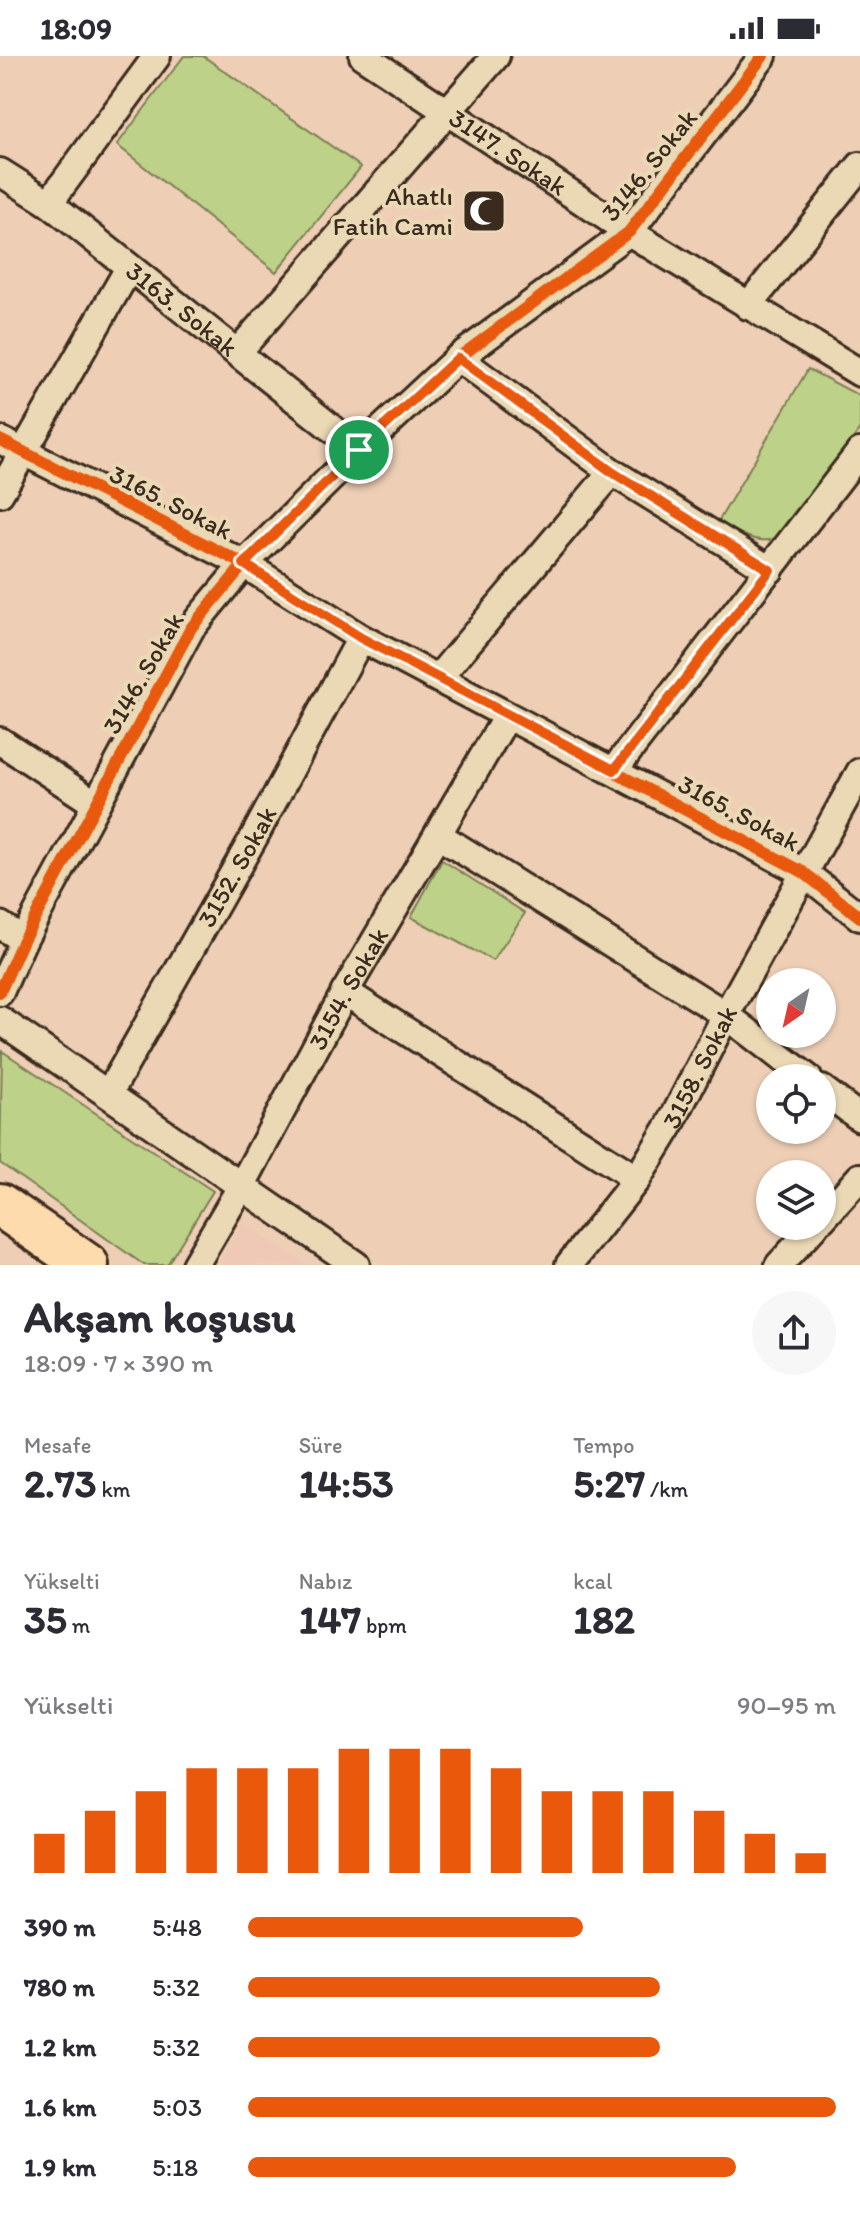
<!DOCTYPE html>
<html lang="tr">
<head>
<meta charset="utf-8">
<style>
  body { margin:0; font-family:Itim,sans-serif; background:#f7f7f7; color:#2b2b33; height:100vh; display:flex; flex-direction:column; font-size:30px; white-space:nowrap }
  * { box-sizing:border-box; margin:0 }
  p { font-size:26px; color:#7c7c81 }
  .icon { flex:none; width:44px; height:44px; fill:none; stroke:currentColor; stroke-width:2; stroke-linecap:round; stroke-linejoin:round }
  .map { position:relative; height:1209px; overflow:hidden }
  .drawer { display:flex; flex-direction:column; background:#fff; flex:1 }
  .drawer>* { flex:none }
  .needle { width:52px; rotate:214deg }
  .fabs { position:absolute; left:756px; top:912px; display:grid; gap:16px }
  .fabs a { display:grid; place-items:center; width:80px; height:80px; border-radius:50%; background:#fff; box-shadow:0 2px 6px #0004; font-size:40px }
  .pin { position:absolute; display:grid; place-items:center; width:68px; height:68px; color:#fff; margin:-34px; border:4px solid #fff; border-radius:50%; box-shadow:0 2px 8px #0007 }
  .round { display:grid; place-items:center; flex:none; width:84px; height:84px; border-radius:42px; background:#f7f7f7 }
  .summary { display:flex; align-items:center; justify-content:space-between; height:136px; padding:0 24px }
  h1 { font-size:44px; font-weight:800; line-height:60px }
  .stats { display:grid; grid-template-columns:repeat(3,1fr); gap:12px; height:136px; padding:8px 24px }
  .stats div { display:grid; align-content:center }
  .stats b { font-size:40px; font-weight:800 }
  .stats small { font-size:22px; font-weight:400 }
  .stats p { font-size:22px }
  .chart { height:224px; padding:16px 24px }
  .chart p { display:flex; justify-content:space-between }
  .chart svg { width:100%; height:144px; margin-top:8px; stroke:#ea580c; stroke-width:6 }
  ul { padding:0 24px; list-style:none; font-size:26px }
  li { display:grid; grid-template-columns:128px 96px 1fr; align-items:center; height:60px }
  li i { height:20px; border-radius:10px; background:#ea580c }
  .status { display:flex; justify-content:space-between; align-items:center; height:56px; padding:0 40px; background:#fff; direction:ltr }
  .status svg { height:22px; fill:currentColor }
  .map>svg:first-child { display:block }
</style>
</head>
<body>
<div class="status"><b>18:09</b><svg viewBox="0 0 49 12"><path d="M0 12V9h3v3zM5 12V6h3v6zM10 12V3h3v9zM15 12V0h3v12zM26 1h20v11H26zM47 4h2v5h-2z"/></svg></div>
<div class="map">
<svg width="860" height="1209" viewBox="0 0 860 1209">
  <rect width="100%" height="100%" fill="#eecfb6"/>
  <filter id="ink" filterUnits="userSpaceOnUse"><feTurbulence type="fractalNoise" baseFrequency=".0125" numOctaves="2"/><feDisplacementMap in="SourceGraphic" scale="16" xChannelSelector="R" yChannelSelector="G"/><feConvolveMatrix kernelMatrix="1 2 1 2 8 2 1 2 1" color-interpolation-filters="sRGB"/></filter>
  <g filter="url(#ink)">
    <path fill="#f0c8b6" d="M242,1166L307,1209H219Z"/>
    <path fill="#bdd288" stroke="#7c7e53" stroke-width="2" d="M184,0H203L361,111L276,216L117,89Z
      M808,313L860,340V373L790,473C764,496 745,479 718,466Z
      M442,804L525,857L493,905L411,861Z
      M2,995L213,1135L167,1209H144L0,1107Z"/>
    <g fill="none" stroke-linecap="round" stroke-linejoin="round">
      <g stroke="#3b2a1e" stroke-width="32">
        <g id="minor">
          <path id="s1" d="M363,0L629,176L860,317"/>
          <path id="s2" d="M0,116L49,147L359,394"/>
          <path d="M49,147L157,0"/>
          <path d="M748,250L860,110"/>
          <path d="M237,297L496,0"/>
          <path d="M458,302L612,416L770,514"/>
          <path d="M0,384L244,508L361,582L803,816L860,861"/>
          <path d="M0,437L129,212"/>
          <path d="M439,621L612,416"/>
          <path d="M0,685L96,748"/>
          <path d="M614,714L860,396"/>
          <path d="M438,779L726,959L808,1022"/>
          <path d="M0,869L23,884"/>
          <path d="M0,936L23,884L191,572L244,508L359,394L458,302L629,176L763,0"/>
          <path d="M345,936L637,1123"/>
          <path d="M0,964L356,1209"/>
          <path d="M822,1033L860,1062"/>
          <path id="s3" d="M109,1037L254,781L361,582"/>
          <path d="M822,1163L860,1121"/>
          <path id="s4" d="M195,1209L242,1129L345,936L507,660"/>
          <path id="s5" d="M569,1209L637,1123L670,1069L726,959L860,716"/>
          <path d="M779,1209L815,1170"/>
        </g>
      </g>
      <g stroke="#3b2a1e" stroke-width="48">
        <path id="primary" d="M0,1149L87,1209"/>
      </g>
      <use href="#minor" stroke="#ebd9b6" stroke-width="26"/>
      <use href="#primary" stroke="#fedbac" stroke-width="42"/>
      <g stroke="#ebd9b6" stroke-width="17">
        <path id="cycleway" d="M0,384L244,508L361,582L803,816L860,861
          M0,936L23,884L191,572L244,508L359,394L458,302L629,176L763,0"/>
      </g>
      <use href="#cycleway" stroke="#e8590c" stroke-width="12"/>
    </g>
  </g>
  <g fill="none" stroke-linecap="round" stroke-linejoin="round" filter="url(#ink)">
    <g stroke="#fff" stroke-width="16">
      <path id="route" d="M458,302L612,416L770,514L614,714L361,582L244,508L359,394Z"/>
    </g>
    <use href="#route" stroke="#ea580c" stroke-width="10"/>
  </g>
  <defs>
    <g id="mosque-square" transform="scale(2.3)"><rect x="-9" y="-9" width="18" height="18" rx="4" fill="#3b2a1e" stroke="#ebd9b6"/><path d="M3.5-4.9A6 6 0 1 0 3.5 4.9A5 5 0 1 1 3.5-4.9Z" fill="#fff"/></g>
  </defs>
  <g fill-rule="evenodd">
    <use href="#mosque-square" x="484" y="155"/>
  </g>
  <g text-anchor="middle" dominant-baseline="central" stroke-width="8" stroke-linejoin="round" paint-order="stroke">
    <g font-size="26" fill="#3b2a1e" stroke="#ebd9b6">
      <text stroke="none"><textPath href="#s1" startOffset="174">3147. Sokak</textPath></text>
      <text transform="translate(649 109) rotate(-51)">3146. Sokak</text>
      <text stroke="none"><textPath href="#s2" startOffset="228">3163. Sokak</textPath></text>
      <text transform="translate(171 446) rotate(27)">3165. Sokak</text>
      <text transform="translate(143 617) rotate(-60)">3146. Sokak</text>
      <text transform="translate(739 757) rotate(28)">3165. Sokak</text>
      <text stroke="none"><textPath href="#s3" startOffset="260">3152. Sokak</textPath></text>
      <text stroke="none"><textPath href="#s4" startOffset="316">3154. Sokak</textPath></text>
      <text stroke="none"><textPath href="#s5" startOffset="238">3158. Sokak</textPath></text>
    </g>
    <g font-size="26" fill="#3b2a1e" stroke="#ebd9b6" text-anchor="end">
      <text x="453" y="140">Ahatlı<tspan x="453" dy="30">Fatih Cami</tspan></text>
    </g>
  </g>
</svg>
<div class="fabs">
<a><svg class="needle" viewBox="-14 -14 28 28"><path d="M0-13l5 13h-10z" fill="#e53935"/><path d="M0 13l5-13h-10z" fill="#7c7c81"/></svg></a>
<a><svg class="icon" aria-label="locate" viewBox="0 0 24 24"><circle cx="12" cy="12" r="6"/><path d="M12 2v4M12 18v4M2 12h4M18 12h4"/></svg></a>
<a><svg class="icon" aria-label="layers" viewBox="0 0 24 24"><path d="M12 4l9 5-9 5-9-5zM3 14l9 5 9-5"/></svg></a>
</div>
<div class="pin" style="left:359px;top:394px;background:#1e9e55"><svg class="icon" aria-label="arrive" viewBox="0 0 24 24"><path d="M6 21V4h12l-3 4 3 4H6"/></svg></div>
</div>
<section class="drawer">
<div class="summary"><div><h1>Akşam koşusu</h1><p>18:09 · 7 × 390 m</p></div><a class="round"><svg class="icon" aria-label="share" viewBox="0 0 24 24"><path d="M12 15V3M7 8l5-5 5 5M5 13v7h14v-7"/></svg></a></div>
<div class="stats">
<div><p>Mesafe</p><b>2.73<small> km</small></b></div>
<div><p>Süre</p><b>14:53</b></div>
<div><p>Tempo</p><b>5:27<small> /km</small></b></div>
</div>
<div class="stats">
<div><p>Yükselti</p><b>35<small> m</small></b></div>
<div><p>Nabız</p><b>147<small> bpm</small></b></div>
<div><p>kcal</p><b>182</b></div>
</div>
<div class="chart"><p><span>Yükselti</span>90–95 m</p>
<svg viewBox="0 0 160 44" preserveAspectRatio="none"><path d="M5 44V32M15 44V25M25 44V19M35 44V12M45 44V12M55 44V12M65 44V6M75 44V6M85 44V6M95 44V12M105 44V19M115 44V19M125 44V19M135 44V25M145 44V32M155 44V38"/></svg>
</div>
<ul>
<li><b>390 m</b>5:48<i style="width:57%"></i></li>
<li><b>780 m</b>5:32<i style="width:70%"></i></li>
<li><b>1.2 km</b>5:32<i style="width:70%"></i></li>
<li><b>1.6 km</b>5:03<i style="width:100%"></i></li>
<li><b>1.9 km</b>5:18<i style="width:83%"></i></li>
</ul>
</section>
</body>
</html>
